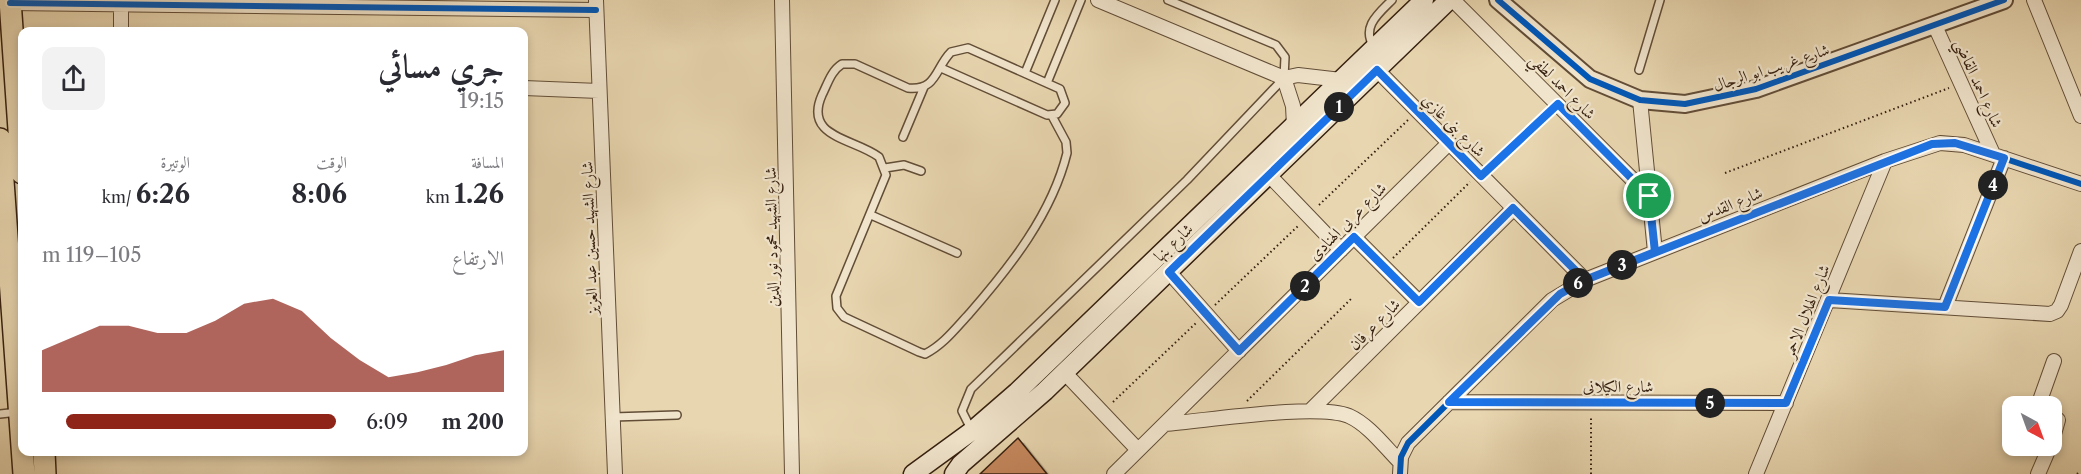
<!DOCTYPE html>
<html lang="ar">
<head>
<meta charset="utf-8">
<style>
  body { margin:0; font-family:"Libre Caslon Text",Amiri,serif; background:#f2f2f3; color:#2b2b33; direction:rtl; height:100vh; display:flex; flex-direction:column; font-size:22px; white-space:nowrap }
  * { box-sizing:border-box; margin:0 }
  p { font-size:20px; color:#7c7c81 }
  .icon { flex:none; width:33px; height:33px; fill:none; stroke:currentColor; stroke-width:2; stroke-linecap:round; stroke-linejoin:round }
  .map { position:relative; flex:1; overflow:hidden; direction:ltr }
  .details { position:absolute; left:18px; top:27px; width:510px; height:429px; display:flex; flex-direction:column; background:#fff; border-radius:12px; box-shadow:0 3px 9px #0003; direction:rtl }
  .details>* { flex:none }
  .needle { width:39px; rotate:139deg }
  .buttons { position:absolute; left:2002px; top:396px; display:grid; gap:12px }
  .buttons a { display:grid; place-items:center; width:60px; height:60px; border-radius:12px; background:#fff; box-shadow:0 3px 9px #0003; font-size:30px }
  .pin { position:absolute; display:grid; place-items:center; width:51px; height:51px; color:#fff; margin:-26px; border:3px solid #fff; border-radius:50%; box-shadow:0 2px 6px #0007 }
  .km { position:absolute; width:30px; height:30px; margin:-15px; border-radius:50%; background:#222; color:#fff; font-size:16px; line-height:30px; text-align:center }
  .round { display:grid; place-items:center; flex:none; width:63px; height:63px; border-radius:12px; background:#f2f2f3 }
  .head { display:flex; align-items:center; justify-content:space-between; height:102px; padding:0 24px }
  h1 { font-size:33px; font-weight:800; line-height:45px }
  .figures { display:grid; grid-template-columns:repeat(3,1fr); gap:9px; height:102px; padding:6px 24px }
  .figures div { display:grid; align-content:center }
  .figures b { font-size:26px; font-weight:800 }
  .figures small { font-size:16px; font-weight:400 }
  .figures p { font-size:16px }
  .chart { height:168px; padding:12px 24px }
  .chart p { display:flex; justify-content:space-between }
  .chart svg { width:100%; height:108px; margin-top:6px; fill:#8f2418; opacity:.7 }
  ul { padding:0 24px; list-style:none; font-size:20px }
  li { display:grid; grid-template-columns:96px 72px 1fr; align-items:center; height:45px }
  li i { height:15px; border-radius:8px; background:#8f2418 }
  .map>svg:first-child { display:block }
</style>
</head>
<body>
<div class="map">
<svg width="2081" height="474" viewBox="0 0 2081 474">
  <defs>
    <filter id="shadow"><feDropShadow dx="5.5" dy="5.5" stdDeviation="0" flood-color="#0004"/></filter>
  </defs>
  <rect width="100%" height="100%" fill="#e8d6b0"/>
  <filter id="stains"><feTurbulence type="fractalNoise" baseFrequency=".00333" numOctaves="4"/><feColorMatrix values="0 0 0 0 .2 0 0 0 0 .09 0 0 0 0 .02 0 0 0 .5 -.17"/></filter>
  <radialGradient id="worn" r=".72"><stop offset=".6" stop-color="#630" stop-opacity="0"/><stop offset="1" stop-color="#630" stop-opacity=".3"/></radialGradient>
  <path fill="#c8895e" stroke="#351f0f" stroke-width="1.5" filter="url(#shadow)" d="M1018,438L1047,474H980Z"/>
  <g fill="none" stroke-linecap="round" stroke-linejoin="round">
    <g stroke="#624d37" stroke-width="10">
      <path id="service" d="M1374,47C1361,27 1378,14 1392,0
        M941,68L1047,115L1057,114L1065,103L1060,89L968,48L951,52C935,68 937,91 908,88L855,64H842C831,71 828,83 822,95C803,138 854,138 879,157L886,175L836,296L837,308L844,317L919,352L925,354C943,345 955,329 969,314C1010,267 1052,214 1067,153L1066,142L1052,116
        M1639,70L1660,0
        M1025,73L1055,0
        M1047,83L1081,0
        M903,137L924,87
        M885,168L904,165L921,171
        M871,215L957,253
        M0,414L18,412
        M613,417L677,415
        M971,429L962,411L971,389L1187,180L1284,78L1285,57L1276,45L1168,0"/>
    </g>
    <g stroke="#624d37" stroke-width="16">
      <path id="minor" d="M596,0L615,474
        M782,0L792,474
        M1098,0L1284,78L1298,75L1341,80
        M1453,0L1649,196
        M2034,0L2081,116
        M10,3L596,10
        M121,4V32
        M1935,26L1993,154
        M1377,70L1585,280
        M1284,78L1293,106L1294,126
        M524,88L599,91
        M1640,100L1655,252
        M1269,175L1341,250
        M1354,237L1419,302
        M1169,272L1239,351
        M1829,300L2050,314L2057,311L2061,305L2081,251
        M1945,307L2004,158
        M1064,372L1138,450
        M1449,402L1786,403
        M2038,406L2054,361
        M1310,411L1513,209
        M2052,415L2058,420L2052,441
        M1165,424C1206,421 1315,403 1349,416C1369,425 1385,447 1400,462
        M1114,474L1449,143
        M1400,474L1401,457L1408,443L1552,300L1585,280L1885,161L1940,143L1964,145L2081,184
        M1756,474L1885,161
        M2038,474L2050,446"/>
    </g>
    <g stroke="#624d37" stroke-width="20">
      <path id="tertiary" d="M1498,0L1590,79L1640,100L1685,104L1756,89L2004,0"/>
    </g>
    <g stroke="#351f0f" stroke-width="21">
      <path id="secondary" d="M913,474L972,431L1017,392L1424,0
        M954,474L961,464L1045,391L1449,0"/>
    </g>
    <g stroke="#351f0f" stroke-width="24">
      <path id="primary" d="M10,0L22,173
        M0,139L24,474
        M44,452L45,474"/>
    </g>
    <path stroke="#351f0f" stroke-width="2" stroke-dasharray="1.5 3" stroke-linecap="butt" d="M1492,166L1547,115
      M1725,173L1949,88
      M1319,205L1408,120
      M1393,258L1470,182
      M1215,305L1298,226
      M1247,401L1352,298
      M1113,402L1196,323
      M1591,474V417
      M2077,474L2078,473"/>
    <use href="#service" stroke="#f0e4cc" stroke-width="7"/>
    <use href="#minor" stroke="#f0e4cc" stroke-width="14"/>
    <use href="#tertiary" stroke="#f0e4cc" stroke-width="16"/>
    <use href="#secondary" stroke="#f0e4cc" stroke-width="18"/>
    <use href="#primary" stroke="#e8d6b0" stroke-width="21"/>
    <g stroke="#f0e4cc" stroke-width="10">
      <path id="cycleway" d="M1498,0L1590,79L1640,100L1685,104L1756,89L2004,0
        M10,3L596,10
        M1400,474L1401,457L1408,443L1552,300L1585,280L1885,161L1940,143L1964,145L2081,184"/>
    </g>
    <use href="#cycleway" stroke="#0057b8" stroke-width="6"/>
  </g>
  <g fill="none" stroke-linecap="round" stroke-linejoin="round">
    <g stroke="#fff" stroke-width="12">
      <path id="route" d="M1649,196L1558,104L1481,176L1377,70L1169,272L1239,351L1354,237L1419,302L1513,208L1585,280L1932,144L1955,143L2004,158L1945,307L1829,300L1786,403L1449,402L1560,294L1585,280L1655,252L1649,196"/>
    </g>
    <use href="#route" stroke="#1a73e8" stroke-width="8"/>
  </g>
  <g text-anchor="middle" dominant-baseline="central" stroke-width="4.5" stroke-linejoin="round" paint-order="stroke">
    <g font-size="16" fill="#351f0f" stroke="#f0e4cc">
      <text transform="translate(1771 67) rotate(-18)">شارع غريب ابو الرجال</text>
      <text transform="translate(1979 83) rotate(66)">شارع احمد القاضي</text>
      <text transform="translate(1563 86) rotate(45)">شارع احمد لطفي</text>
      <text transform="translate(1454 125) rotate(45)">شارع بنى غازي</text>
      <text transform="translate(1730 204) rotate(-22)">شارع القدس</text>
      <text transform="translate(1347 221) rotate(-45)">شارع عربى الهنادى</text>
      <text transform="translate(771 237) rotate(-91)">شارع الشهيد محمود نور الدين</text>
      <text transform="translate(589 238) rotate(-92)">شارع الشهيد حسين عبد العزيز</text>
      <text transform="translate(1173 242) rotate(-44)">شارع بنها</text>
      <text transform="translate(1806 311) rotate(-68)">شارع الهلال الاحمر</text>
      <text transform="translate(1374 324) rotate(-45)">شارع عرفان</text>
      <text x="1618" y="386">شارع الكيلانى</text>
    </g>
  </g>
  <rect width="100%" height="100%" filter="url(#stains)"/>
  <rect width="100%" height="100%" fill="url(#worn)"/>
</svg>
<div class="buttons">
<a><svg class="needle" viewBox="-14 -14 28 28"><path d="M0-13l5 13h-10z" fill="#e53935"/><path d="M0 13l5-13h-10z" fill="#7c7c81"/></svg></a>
</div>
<div class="pin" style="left:1649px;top:196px;background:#1e9e55"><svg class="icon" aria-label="arrive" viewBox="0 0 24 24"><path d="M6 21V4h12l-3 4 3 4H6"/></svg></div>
<b class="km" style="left:1339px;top:107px">1</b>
<b class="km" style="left:1305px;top:286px">2</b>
<b class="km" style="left:1622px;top:265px">3</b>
<b class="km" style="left:1993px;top:185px">4</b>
<b class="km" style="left:1710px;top:403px">5</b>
<b class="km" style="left:1578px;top:283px">6</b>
<section class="details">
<div class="head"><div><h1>جري مسائي</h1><p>19:15</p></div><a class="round"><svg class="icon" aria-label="share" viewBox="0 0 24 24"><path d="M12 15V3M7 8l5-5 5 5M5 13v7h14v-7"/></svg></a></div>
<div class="figures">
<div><p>المسافة</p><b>1.26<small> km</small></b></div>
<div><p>الوقت</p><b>8:06</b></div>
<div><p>الوتيرة</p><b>6:26<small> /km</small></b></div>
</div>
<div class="chart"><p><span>الارتفاع</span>105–119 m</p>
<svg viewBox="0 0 160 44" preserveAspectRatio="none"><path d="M0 44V27L10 22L20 17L30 17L40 20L50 20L60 15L70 8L80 6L90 11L100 22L110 31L120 38L130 36L140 33L150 29L160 27V44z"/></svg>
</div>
<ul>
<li><b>200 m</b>6:09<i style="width:92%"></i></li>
</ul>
</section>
</div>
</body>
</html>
